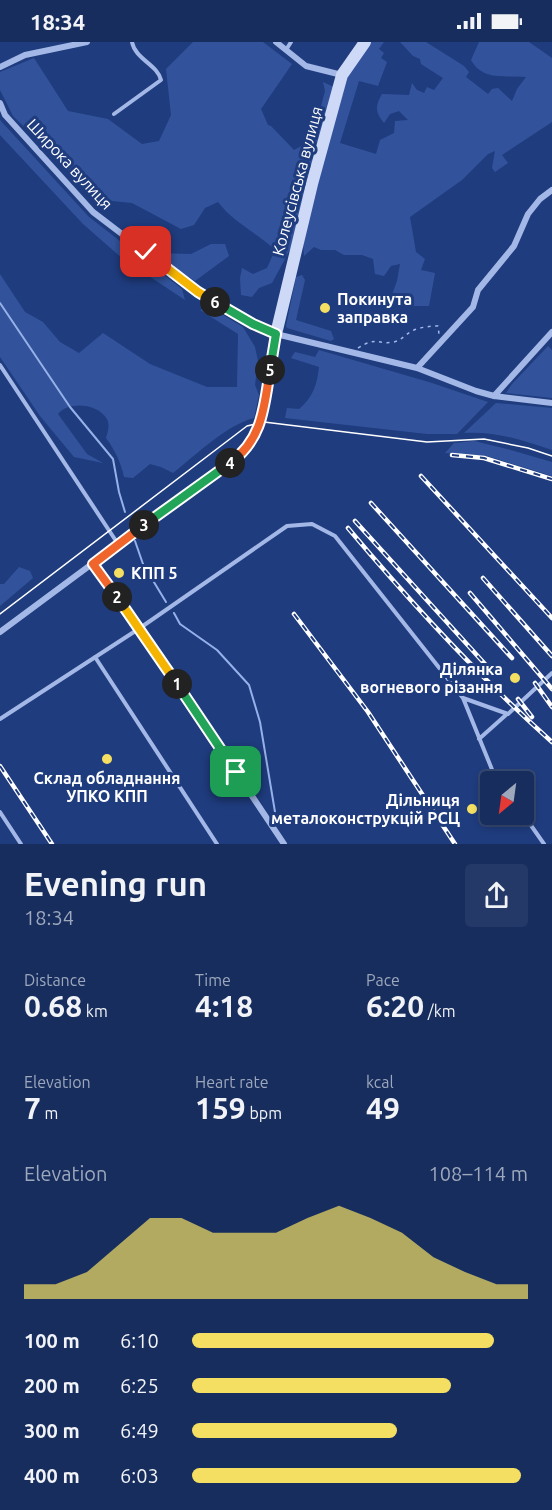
<!DOCTYPE html>
<html lang="en">
<head>
<meta charset="utf-8">
<style>
  body { margin:0; font-family:Ubuntu,sans-serif; background:#243967; color:#f1f3f6; height:100vh; display:flex; flex-direction:column; font-size:22px; white-space:nowrap }
  * { box-sizing:border-box; margin:0 }
  p { font-size:20px; color:#9ea8bc }
  .icon { flex:none; width:33px; height:33px; fill:none; stroke:currentColor; stroke-width:2; stroke-linecap:round; stroke-linejoin:round }
  .map { position:relative; height:802px; overflow:hidden }
  .side { display:flex; flex-direction:column; background:#172d5e; flex:1 }
  .side>* { flex:none }
  .needle { width:39px; rotate:209deg }
  .tools { position:absolute; left:480px; top:729px; display:grid; gap:12px }
  .tools a { display:grid; place-items:center; width:54px; height:54px; border-radius:6px; background:#172d5e; box-shadow:0 3px 9px #0003,0 0 0 2px #364973; font-size:30px }
  .pin { position:absolute; display:grid; place-items:center; width:51px; height:51px; color:#fff; margin:-26px; border-radius:12px; box-shadow:0 3px 9px #0006 }
  .km { position:absolute; width:30px; height:30px; margin:-15px; border-radius:50%; background:#222; color:#fff; font-size:16px; line-height:30px; text-align:center }
  .round { display:grid; place-items:center; flex:none; width:63px; height:63px; border-radius:6px; background:#243967 }
  .headline { display:flex; align-items:center; justify-content:space-between; height:102px; padding:0 24px }
  h1 { font-size:33px; font-weight:700; line-height:45px }
  .stats { display:grid; grid-template-columns:repeat(3,1fr); gap:9px; height:102px; padding:6px 24px }
  .stats div { display:grid; align-content:center }
  .stats b { font-size:30px; font-weight:700 }
  .stats small { font-size:16px; font-weight:400 }
  .stats p { font-size:16px }
  .chart { height:168px; padding:12px 24px }
  .chart p { display:flex; justify-content:space-between }
  .chart svg { width:100%; height:108px; margin-top:6px; fill:#f5df63; opacity:.7 }
  ul { padding:0 24px; list-style:none; font-size:20px }
  li { display:grid; grid-template-columns:96px 72px 1fr; align-items:center; height:45px }
  li i { height:15px; border-radius:8px; background:#f5df63 }
  .status { display:flex; justify-content:space-between; align-items:center; height:42px; padding:0 30px; background:#172d5e; direction:ltr }
  .status svg { height:16px; fill:currentColor }
  .map>svg:first-child { display:block }
</style>
</head>
<body>
<div class="status"><b>18:34</b><svg viewBox="0 0 49 12"><path d="M0 12V9h3v3zM5 12V6h3v6zM10 12V3h3v9zM15 12V0h3v12zM26 1h20v11H26zM47 4h2v5h-2z"/></svg></div>
<div class="map">
<svg width="552" height="802" viewBox="0 0 552 802">
  <rect width="100%" height="100%" fill="#1f3c7e"/>
  <path fill="#32539c" d="M193,0H263L292,22L261,67L268,83L271,84L294,108L312,98L325,49L323,40L334,45L292,204L272,241L259,246L252,255L241,253L240,236L242,226L253,232L267,226L275,208C257,191 233,180 218,160L205,166L194,183L181,187L132,161L92,157L85,145L13,74L0,48V30L34,16L68,69L108,77L142,102L159,99L171,73L166,27Z
    M367,0H384L379,7L384,11L381,16L387,20L378,44L359,39L340,101L376,112L380,98L394,91L395,79L408,78L399,69L390,72L384,81C375,70 375,64 382,52L409,53L412,41L417,48L424,51L427,45L434,48L443,36L421,22L420,17L413,14L400,0H426L464,24L469,30L466,35L488,52L492,47L498,46L512,59L517,47L526,35C503,33 483,39 471,18L479,0H529L552,16V80L502,113L508,121L495,130L492,126L495,109L488,112L462,138L410,175L416,210L425,217L421,228L435,231L429,264H397L390,258L397,239L400,222L391,224L384,234L375,232L373,217L362,213H344L335,208H321L314,205L304,214L303,200L343,40Z
    M0,78L89,175L182,247L185,258L123,217L83,182L0,93Z
    M211,202H225L229,214L195,239L151,211L191,212Z
    M0,232L25,270L43,280L60,300L79,311L103,291L150,322L207,345H237L238,292L200,268L208,264L243,285L255,305L258,319L255,343L259,353L254,376C226,383 196,413 173,431L161,425L150,422L133,436L124,435C121,421 115,408 106,396C108,389 110,383 107,377C98,361 68,359 58,372L87,412L103,421L74,415L40,374L0,315Z
    M302,233L305,238L296,278L331,289L334,297L331,299L287,286L286,284L296,235Z
    M548,304L552,308V356L506,351L512,342Z
    M319,308L432,341L488,360L457,392H427L285,376L287,366L299,367C313,355 317,343 319,325L291,316L295,310L315,315Z
    M496,361L552,366V408C522,398 496,389 464,391Z
    M474,399L507,407L552,420V434L487,414L445,411L454,401Z
    M19,525L30,529L33,536L0,564V542H4Z"/>
  <g fill="none" stroke-linecap="round" stroke-linejoin="round">
    <path stroke="#96b1e9" stroke-width="2" d="M0,261L70,365L113,417L119,450L125,470
      M135,499L143,522L166,560
      M174,571L180,582L217,608L249,643L260,680L275,770"/>
    <path stroke="#a3b8e7" stroke-width="1.5" stroke-dasharray="3 4.5" stroke-linecap="butt" d="M358,306C377,294 378,303 394,300C402,298 407,291 414,288C422,285 430,284 438,284L439,292"/>
    <path stroke="#a3b8e7" stroke-width="4" d="M286,8L291,0
      M114,72L161,38C158,23 135,17 132,0
      M0,323L118,502
      M95,615L217,802
      M463,656L508,672L552,631
      M0,677L140,586L287,484L312,482L335,494L463,656L493,730L499,740
      M479,697L507,672
      M0,770L21,802
      M523,772L544,802"/>
    <path stroke="#a3b8e7" stroke-width="6" d="M276,0L306,24L342,33
      M0,25L25,13L87,0
      M0,61L5,73L93,170L198,250L253,282L276,292L417,326L476,349L494,354L552,361
      M417,326L473,265L478,248L514,204L528,172L540,157L552,148
      M494,354L552,290
      M93,522L140,586L284,802
      M0,590L247,407L261,380L276,292"/>
    <path stroke="#cdd9f6" stroke-width="12" d="M276,292L312,142L342,33L365,0"/>
    <path stroke="#fff" stroke-width="1.5" d="M0,572L247,384L264,380L427,400L484,397L528,406L552,414"/>
    <g stroke="#fff" stroke-width="4.5">
      <path id="rail" d="M452,413L484,416L552,437
        M421,434L552,576
        M371,461L512,616
        M355,479L494,632
        M348,486C412,562 478,634 552,700
        M483,536L552,614
        M470,551L552,647
        M294,572L368,670L455,802
        M535,641L552,665
        M518,657L532,675
        M0,724L52,802"/>
    </g>
    <use href="#rail" stroke="#1f3c7e" stroke-width="2" stroke-dasharray="7" stroke-linecap="butt"/>
  </g>
  <g fill="none" stroke-linecap="round" stroke-linejoin="round">
    <g stroke="#fff" stroke-width="12">
      <path id="split-1" d="M177,642L236,730"/>
    </g>
    <g stroke="#fff" stroke-width="12">
      <path id="split-2" d="M117,555L177,642"/>
    </g>
    <g stroke="#fff" stroke-width="12">
      <path id="split-3" d="M117,555L93,522L144,483"/>
    </g>
    <g stroke="#fff" stroke-width="12">
      <path id="split-4" d="M144,483L230,421"/>
    </g>
    <g stroke="#fff" stroke-width="12">
      <path id="split-5" d="M230,421C263,397 264,365 270,328"/>
    </g>
    <g stroke="#fff" stroke-width="12">
      <path id="split-6" d="M215,260L253,282L276,292L270,328"/>
    </g>
    <g stroke="#fff" stroke-width="12">
      <path id="split-7" d="M146,210L198,250L215,260"/>
    </g>
    <use href="#split-1" stroke="#22a559" stroke-width="8"/>
    <use href="#split-2" stroke="#f5b400" stroke-width="8"/>
    <use href="#split-3" stroke="#f0652b" stroke-width="8"/>
    <use href="#split-4" stroke="#22a559" stroke-width="8"/>
    <use href="#split-5" stroke="#f0652b" stroke-width="8"/>
    <use href="#split-6" stroke="#22a559" stroke-width="8"/>
    <use href="#split-7" stroke="#f5b400" stroke-width="8"/>
  </g>
  <g fill="#f5df63" stroke="#1f3c7e" stroke-width="2">
    <circle cx="325" cy="266" r="6"/>
    <circle cx="119" cy="531" r="6"/>
    <circle cx="515" cy="636" r="6"/>
    <circle cx="107" cy="717" r="6"/>
    <circle cx="472" cy="767" r="6"/>
  </g>
  <g text-anchor="middle" dominant-baseline="central" stroke-width="6" stroke-linejoin="round" paint-order="stroke">
    <g font-size="16" fill="#fff" stroke="#1f3c7e">
      <text transform="translate(70 122) rotate(47)">Широка вулиця</text>
      <text transform="translate(297 139) rotate(-75)">Колеусівська вулиця</text>
    </g>
    <g font-size="16" font-weight="bold" fill="#fff" stroke="#1f3c7e" text-anchor="start">
      <text x="337" y="257">Покинута<tspan x="337" dy="18">заправка</tspan></text>
      <text x="131" y="531">КПП 5</text>
      <text x="503" y="627" text-anchor="end">Ділянка<tspan x="503" dy="18">вогневого різання</tspan></text>
      <text x="107" y="736" text-anchor="middle">Склад обладнання<tspan x="107" dy="18">УПКО КПП</tspan></text>
      <text x="460" y="758" text-anchor="end">Дільниця<tspan x="460" dy="18">металоконструкцій РСЦ</tspan></text>
    </g>
  </g>
</svg>
<div class="tools">
<a><svg class="needle" viewBox="-14 -14 28 28"><path d="M0-13l5 13h-10z" fill="#e53935"/><path d="M0 13l5-13h-10z" fill="#9ea8bc"/></svg></a>
</div>
<div class="pin" style="left:236px;top:730px;background:#1e9e55"><svg class="icon" aria-label="arrive" viewBox="0 0 24 24"><path d="M6 21V4h12l-3 4 3 4H6"/></svg></div>
<div class="pin" style="left:146px;top:210px;background:#d93025"><svg class="icon" aria-label="check" viewBox="0 0 24 24"><path d="M5 12l5 5 9-10"/></svg></div>
<b class="km" style="left:177px;top:642px">1</b>
<b class="km" style="left:117px;top:555px">2</b>
<b class="km" style="left:144px;top:483px">3</b>
<b class="km" style="left:230px;top:421px">4</b>
<b class="km" style="left:270px;top:328px">5</b>
<b class="km" style="left:215px;top:260px">6</b>
</div>
<section class="side">
<div class="headline"><div><h1>Evening run</h1><p>18:34</p></div><a class="round"><svg class="icon" aria-label="share" viewBox="0 0 24 24"><path d="M12 15V3M7 8l5-5 5 5M5 13v7h14v-7"/></svg></a></div>
<div class="stats">
<div><p>Distance</p><b>0.68<small> km</small></b></div>
<div><p>Time</p><b>4:18</b></div>
<div><p>Pace</p><b>6:20<small> /km</small></b></div>
</div>
<div class="stats">
<div><p>Elevation</p><b>7<small> m</small></b></div>
<div><p>Heart rate</p><b>159<small> bpm</small></b></div>
<div><p>kcal</p><b>49</b></div>
</div>
<div class="chart"><p><span>Elevation</span>108–114 m</p>
<svg viewBox="0 0 160 44" preserveAspectRatio="none"><path d="M0 44V38L10 38L20 33L30 22L40 11L50 11L60 17L70 17L80 17L90 11L100 6L110 11L120 17L130 27L140 33L150 38L160 38V44z"/></svg>
</div>
<ul>
<li><b>100 m</b>6:10<i style="width:90%"></i></li>
<li><b>200 m</b>6:25<i style="width:77%"></i></li>
<li><b>300 m</b>6:49<i style="width:61%"></i></li>
<li><b>400 m</b>6:03<i style="width:98%"></i></li>
</ul>
</section>
</body>
</html>
